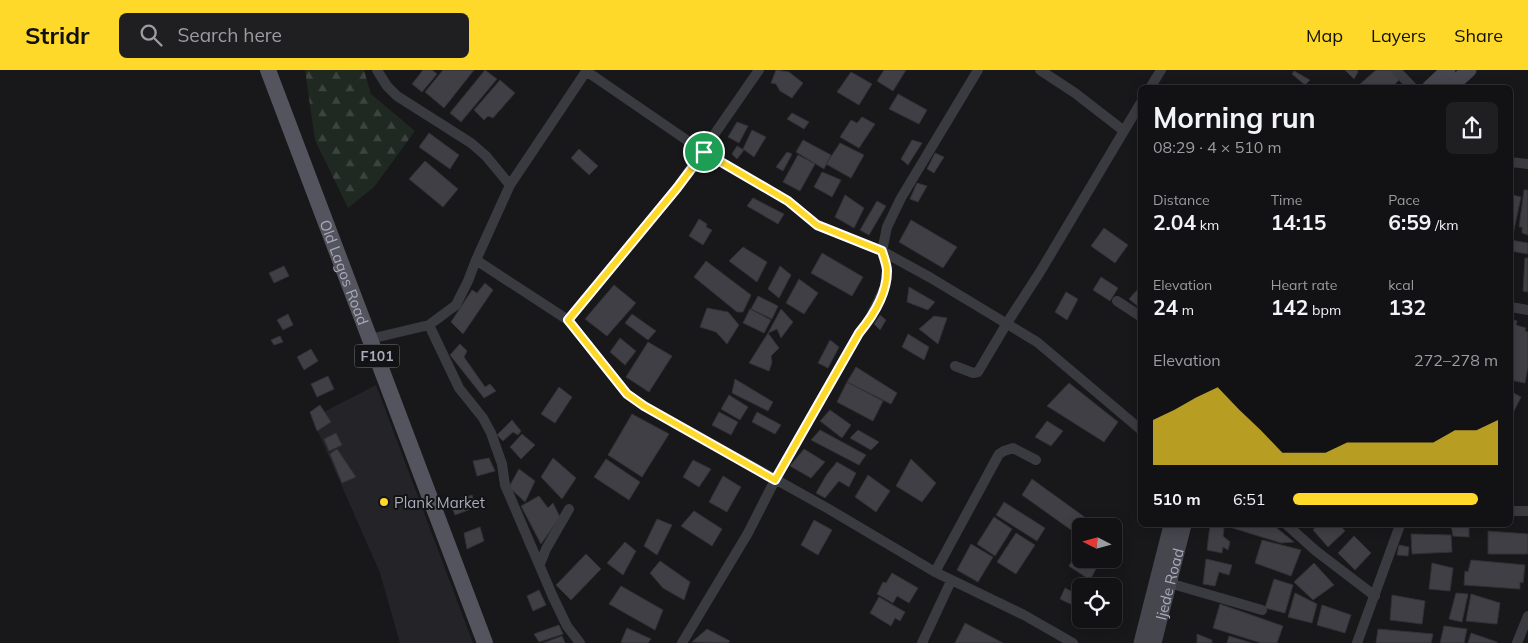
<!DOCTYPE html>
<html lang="en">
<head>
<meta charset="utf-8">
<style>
  body { margin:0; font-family:Mulish,sans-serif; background:#1f1f22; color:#f1f3f6; height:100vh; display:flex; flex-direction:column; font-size:19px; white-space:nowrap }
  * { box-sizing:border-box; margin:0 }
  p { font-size:16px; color:#9c9da0 }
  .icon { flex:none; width:28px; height:28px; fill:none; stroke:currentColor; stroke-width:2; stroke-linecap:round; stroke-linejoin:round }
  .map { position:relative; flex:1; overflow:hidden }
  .sheet { position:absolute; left:1138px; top:15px; width:375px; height:442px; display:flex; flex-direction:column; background:#121114; border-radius:8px; box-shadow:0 2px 12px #0003,0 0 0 1px #313134 }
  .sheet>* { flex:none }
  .needle { width:32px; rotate:276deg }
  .tools { position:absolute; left:1072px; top:448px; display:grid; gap:10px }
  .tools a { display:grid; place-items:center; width:50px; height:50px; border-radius:8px; background:#121114; box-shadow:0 2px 12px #0003,0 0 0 1px #313134; font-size:25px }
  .pin { position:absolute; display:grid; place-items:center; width:42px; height:42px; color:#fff; margin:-21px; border:2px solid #fff; border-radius:50%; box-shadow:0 1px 5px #0007 }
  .round { display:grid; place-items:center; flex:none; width:52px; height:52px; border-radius:8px; background:#1f1f22 }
  .summary { display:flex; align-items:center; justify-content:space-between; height:85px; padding:0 15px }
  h1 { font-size:28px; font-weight:700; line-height:38px }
  .stats { display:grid; grid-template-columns:repeat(3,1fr); gap:8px; height:85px; padding:5px 15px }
  .stats div { display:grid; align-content:center }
  .stats b { font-size:21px; font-weight:700 }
  .stats small { font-size:14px; font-weight:400 }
  .stats p { font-size:14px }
  .chart { height:140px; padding:10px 15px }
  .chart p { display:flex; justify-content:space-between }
  .chart svg { width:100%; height:90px; margin-top:5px; fill:#ffd92a; opacity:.7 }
  ul { padding:0 15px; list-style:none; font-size:16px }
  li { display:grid; grid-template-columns:80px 60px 1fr; align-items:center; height:38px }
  li i { height:12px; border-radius:6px; background:#ffd92a }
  header { display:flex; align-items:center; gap:30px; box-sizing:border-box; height:70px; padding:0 25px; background:#ffd92a; color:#111 }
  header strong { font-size:24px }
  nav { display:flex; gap:28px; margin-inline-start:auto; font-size:18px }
  .search { width:350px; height:45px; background:#1f1f22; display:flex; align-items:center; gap:12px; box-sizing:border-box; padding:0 18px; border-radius:8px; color:#9c9da0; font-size:19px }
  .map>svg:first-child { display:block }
</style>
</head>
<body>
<header>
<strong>Stridr</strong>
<div class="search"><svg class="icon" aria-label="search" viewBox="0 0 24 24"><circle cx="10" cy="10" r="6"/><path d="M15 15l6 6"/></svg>Search here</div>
<nav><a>Map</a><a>Layers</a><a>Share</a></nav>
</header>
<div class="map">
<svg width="1528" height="573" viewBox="0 0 1528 573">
  <defs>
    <pattern id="forest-firs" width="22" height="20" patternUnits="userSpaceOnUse" patternTransform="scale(1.25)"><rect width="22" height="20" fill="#1f2821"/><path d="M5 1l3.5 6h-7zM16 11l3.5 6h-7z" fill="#3d443f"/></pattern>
  </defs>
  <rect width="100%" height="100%" fill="#18171a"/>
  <path fill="#242327" d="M376,315L473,573H400L380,503L312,348Z"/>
  <path fill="url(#forest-firs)" d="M305,0H364L371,24L415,61L374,117L348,138L315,70Z"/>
  <path fill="#3f3f45" stroke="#323136" d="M423,0H432L437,4L422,22L412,14Z
    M443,0H474L444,38L425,22Z
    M485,0L497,9L461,52L450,43Z
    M776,0L789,2L803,13L792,28L780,21L776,14L771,13Z
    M884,0H906L893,21L877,11Z
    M1345,0H1357L1358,2L1354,9Z
    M1376,0H1391L1399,10L1391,18H1361L1359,15Z
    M1294,1L1310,10L1305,15L1292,4Z
    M851,2L872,14L859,35L837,22Z
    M500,10L515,23L493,48L488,46L484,50L474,40Z
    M898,24L927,40L919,54L889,39Z
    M792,43L809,52L804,59L787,49Z
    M862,47L875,54L859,78L840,67L851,50L857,53Z
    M737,52L748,56L739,73L728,67Z
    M752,60L766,67L754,87L743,79Z
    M429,63L459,85L450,99L419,77Z
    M803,70L831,85L824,99L796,82Z
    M912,70L922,73L908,95L901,89Z
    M840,73L864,85L851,108L826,94Z
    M737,76L744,80L737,89L732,84Z
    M579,79L598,96L589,105L571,88Z
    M787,82L792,84L783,101L776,97Z
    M935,83L944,87L934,103L927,99Z
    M798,85L815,94L800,121L783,112Z
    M425,91L458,119L443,137L409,109Z
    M822,102L841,110L832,127L814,117Z
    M917,113L927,116L918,132L910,129Z
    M1524,120H1528V165L1522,163V157H1519Z
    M845,125L864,138L854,158L835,147Z
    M1513,125L1521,127L1512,169L1510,168V133Z
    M753,128L784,144L778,154L747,136Z
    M877,131L886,136L869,165L860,160Z
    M699,149L707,154L706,157L712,160L703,175L689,166Z
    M911,150L957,177L943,198L899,172Z
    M1104,158L1128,175L1115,193L1091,176Z
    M1511,170L1528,173V184L1510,181Z
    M743,177L767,192L757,212L729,191Z
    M822,183L863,207L852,226L811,203Z
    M1525,188H1528V222L1523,221Z
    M706,191L751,225L743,242H737L694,207Z
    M284,196L289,206L274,213L269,203Z
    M780,196L791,205L779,228L768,219Z
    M1101,207L1118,218L1110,231L1093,220Z
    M799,209L818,223L804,244L786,233Z
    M485,213L493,220L463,264L451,252L472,220L477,223Z
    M614,215L636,233L607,266L585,249Z
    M909,217L935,232L928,240L907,232Z
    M1137,220L1140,222V238L1129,229Z
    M1066,222L1078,229L1067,250L1055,242Z
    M758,226L778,236L772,249L751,239Z
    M707,238L728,242L739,255L727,274L716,262L700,257Z
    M750,239L771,250L764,263L743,253Z
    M781,239L793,252L781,268L777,259L768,263Z
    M288,244L293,255L283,260L277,250Z
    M632,244L656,261L648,270L625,253Z
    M880,245L886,250L880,260L874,254Z
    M934,246L947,248L938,274L919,259Z
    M1510,249L1517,251L1516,255L1526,258L1525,261L1528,262V297L1525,313L1510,310Z
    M768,263L779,278L771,286L772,292L769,301L749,293Z
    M908,264L929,277L924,290L902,277Z
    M280,266L283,272L274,275L271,270Z
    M620,268L636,281L625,295L610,282Z
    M830,270L839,277L828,298L818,293Z
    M648,272L672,286L649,322L626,307Z
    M460,274L467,281L464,287L485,317L490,314L496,321L484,328L450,285Z
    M311,279L318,291L304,300L297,287Z
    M856,297L897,323L891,334L847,312Z
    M328,306L334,319L317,327L311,314Z
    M735,309L773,332L768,341L732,323Z
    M847,312L883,331L873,351L837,332Z
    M1069,313L1118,352L1104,372L1047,336Z
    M559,317L572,327L555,353L541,344Z
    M1510,321L1521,327L1512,345L1510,344Z
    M729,325L748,337L740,350L721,339Z
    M320,335L331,352L317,361L310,342Z
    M830,340L851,355L842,368L820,351Z
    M719,342L738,352L731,365L712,355Z
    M757,342L781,355L775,364L752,352Z
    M632,344L669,364L642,407L608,385Z
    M512,350L521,361L518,365L513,362L503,371L497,365Z
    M1047,351L1063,361L1051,376L1035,367Z
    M820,360L866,385L859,395L811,370Z
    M858,360L879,372L871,380L850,368Z
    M336,363L342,375L329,381L324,369Z
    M522,364L535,375L521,389L510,377Z
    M337,379L356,407L342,413L330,384Z
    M804,379L825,392L811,408L790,396Z
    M489,388L495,401L477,406L473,391Z
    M553,388L576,408L562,429L541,407Z
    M606,389L640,412L629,430L594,407Z
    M911,389L936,413L922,432L896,416Z
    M693,390L711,399L699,417L683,407Z
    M837,392L856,403L849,417L839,411L825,428L816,423L827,404Z
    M519,399L535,411L525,432L509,417Z
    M868,405L890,421L876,442L855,427Z
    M723,406L741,417L727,442L709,432Z
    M1032,409L1097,456H1081V467L1022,425Z
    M472,425L476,437L455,445L450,432Z
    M539,426L548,438L553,433L560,447L541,474L521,436Z
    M1004,432L1045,458L1037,471L996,445Z
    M694,441L722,459L712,476L681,456Z
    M994,447L1012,459L995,486L977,474Z
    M657,449L672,455L657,485L644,476Z
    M814,450L832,460L818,485L801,475Z
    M1210,455L1224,458L1223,466L1230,472L1228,480L1223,477L1222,483L1207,480Z
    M1223,455H1273L1294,472L1281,473Z
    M1317,455H1340L1345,461L1328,477L1313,460Z
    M1451,455H1469V467L1453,466Z
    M480,457L484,471L467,479L464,463Z
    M1488,461L1528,464V484H1488Z
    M1016,463L1035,475L1016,504L997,492Z
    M1411,464L1451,465L1452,482L1412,484Z
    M1354,466L1371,483L1355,500L1338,483Z
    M1262,470L1301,480L1291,506L1255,493Z
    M625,472L636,481L623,505L607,493Z
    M971,474L993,487L978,512L957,500Z
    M1399,475L1409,477L1408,486L1397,485Z
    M586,484L601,499L571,530L556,515Z
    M1076,484L1097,497L1090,510L1069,496Z
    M1206,489L1232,495L1229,505L1219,502L1215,516L1203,514Z
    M1471,490L1525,495L1523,513L1520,512V519L1464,515L1465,501L1468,502Z
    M660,491L690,512L684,530L663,518L650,503Z
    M1314,493L1334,515L1313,530L1294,512Z
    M1432,493L1453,498L1450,521L1429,519Z
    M892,503L918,518L909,533L897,526L893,533L877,524L883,512L886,513Z
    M1274,509L1293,515L1285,543L1265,538Z
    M621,516L663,540L655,560L609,534Z
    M1065,518L1081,526V539L1060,529Z
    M539,520L546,535L533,541L527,526Z
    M1295,523L1317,534L1312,553L1288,547Z
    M1456,523L1468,524L1462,552L1449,549Z
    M1471,524L1500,533L1497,554L1466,551Z
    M1392,525L1425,531L1422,554L1390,550Z
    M879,527L905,542L900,551L895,548L891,556L870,543Z
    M1220,534L1283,556L1277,573H1261L1213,558Z
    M1322,535L1351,545L1345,563L1317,555Z
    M965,553L1003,573H955Z
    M559,555L563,564L539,572L534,564Z
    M1444,556L1467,559L1464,573H1440Z
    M627,558L651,569L648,573H622L621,572Z
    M707,559L730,571L728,573L692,572Z
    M1378,559L1433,564L1431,573H1376Z
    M1471,563L1497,572V573H1468Z
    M1197,564L1212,570V573H1197Z
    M562,566L565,573H543Z
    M1229,566L1252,573H1227Z"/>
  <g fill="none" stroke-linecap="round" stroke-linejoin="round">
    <path stroke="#3a3a41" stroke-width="10" d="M377,0L387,16L397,26L471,73L486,86L510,115
      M1040,0L1075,23L1124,61
      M1396,0L1413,18
      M586,1L704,82L788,131L817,155L882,181L931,208L1037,272L1140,359
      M1150,18L1161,0
      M1510,92L1528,94
      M476,190L568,250L627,324L644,336L827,438L935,502L1024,545L1073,573
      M1117,231L1140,246
      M1510,237L1528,240
      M568,250L677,118L759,0
      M429,255L459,318L483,348L491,363L502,394L505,415L553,527L567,556L580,573
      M370,269L429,255L456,235L468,211L476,190L510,115L587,0
      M955,296L973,303L978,302L1007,253L1040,202L1140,34
      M1510,441H1528
      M1287,455L1316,481L1375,526
      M540,494L546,479L569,439
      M935,502L999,384L1004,381L1013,378L1036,390
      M1169,513L1262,540
      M682,573L748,463L775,410L859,263L869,250L885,217L887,199L882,181L887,157L901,128L978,0
      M922,573L951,511
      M1357,573L1400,455
      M1517,573L1528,546"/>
    <g stroke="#46464f" stroke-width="15">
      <path d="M1429,18L1448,0"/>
      <path d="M1449,18L1469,0"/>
      <path d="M1141,573L1171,455"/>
      <path id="s1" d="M1154,573L1184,455"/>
    </g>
    <path stroke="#54545e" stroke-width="16" id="s2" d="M268,0L485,573"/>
  </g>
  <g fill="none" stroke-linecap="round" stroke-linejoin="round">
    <g stroke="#fff" stroke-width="10">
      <path id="route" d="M704,82L788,131L817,155L882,181C884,188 887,195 887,201C887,224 873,246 859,263L775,410L644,336L627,324L568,250L677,118Z"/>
    </g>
    <use href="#route" stroke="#ffd92a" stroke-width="6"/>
  </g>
  <circle fill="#ffd92a" stroke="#131215" stroke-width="2" cx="384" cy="432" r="5"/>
  <g text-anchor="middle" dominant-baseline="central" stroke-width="4" stroke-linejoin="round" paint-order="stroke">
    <rect fill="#131215" stroke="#7b7d89" stroke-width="1" x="354.5" y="274.5" width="45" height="23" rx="4"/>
    <g font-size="14" font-weight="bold" fill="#a8abbb">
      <text x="377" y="286">F101</text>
    </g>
    <g font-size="15" fill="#a8abbb" stroke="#131215">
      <text stroke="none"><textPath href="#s2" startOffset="216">Old Lagos Road</textPath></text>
      <text stroke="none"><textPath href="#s1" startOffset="61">Ijede Road</textPath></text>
    </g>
    <g font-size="15" fill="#a8abbb" stroke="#131215" text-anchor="start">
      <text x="394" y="432">Plank Market</text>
    </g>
  </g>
</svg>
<div class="tools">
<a><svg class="needle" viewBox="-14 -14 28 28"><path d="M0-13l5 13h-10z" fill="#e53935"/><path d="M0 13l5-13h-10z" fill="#9c9da0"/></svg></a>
<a><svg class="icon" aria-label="locate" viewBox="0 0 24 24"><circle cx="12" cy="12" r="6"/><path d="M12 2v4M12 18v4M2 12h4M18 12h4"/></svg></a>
</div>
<div class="pin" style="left:704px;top:82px;background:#1e9e55"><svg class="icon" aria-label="arrive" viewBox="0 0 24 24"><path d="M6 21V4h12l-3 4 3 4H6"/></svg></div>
<section class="sheet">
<div class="summary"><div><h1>Morning run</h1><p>08:29 · 4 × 510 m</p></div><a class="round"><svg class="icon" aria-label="share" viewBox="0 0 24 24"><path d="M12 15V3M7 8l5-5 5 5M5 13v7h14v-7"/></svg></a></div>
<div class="stats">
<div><p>Distance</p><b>2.04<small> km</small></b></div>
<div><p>Time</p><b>14:15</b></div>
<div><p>Pace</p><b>6:59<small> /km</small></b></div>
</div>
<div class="stats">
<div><p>Elevation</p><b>24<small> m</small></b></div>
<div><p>Heart rate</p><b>142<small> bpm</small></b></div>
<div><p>kcal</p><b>132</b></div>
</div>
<div class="chart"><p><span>Elevation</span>272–278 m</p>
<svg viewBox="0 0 160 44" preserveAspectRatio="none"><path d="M0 44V22L10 17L20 11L30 6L40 17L50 27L60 38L70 38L80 38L90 33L100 33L110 33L120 33L130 33L140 27L150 27L160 22V44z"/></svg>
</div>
<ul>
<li><b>510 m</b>6:51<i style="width:90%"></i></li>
</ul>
</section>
</div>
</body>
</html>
